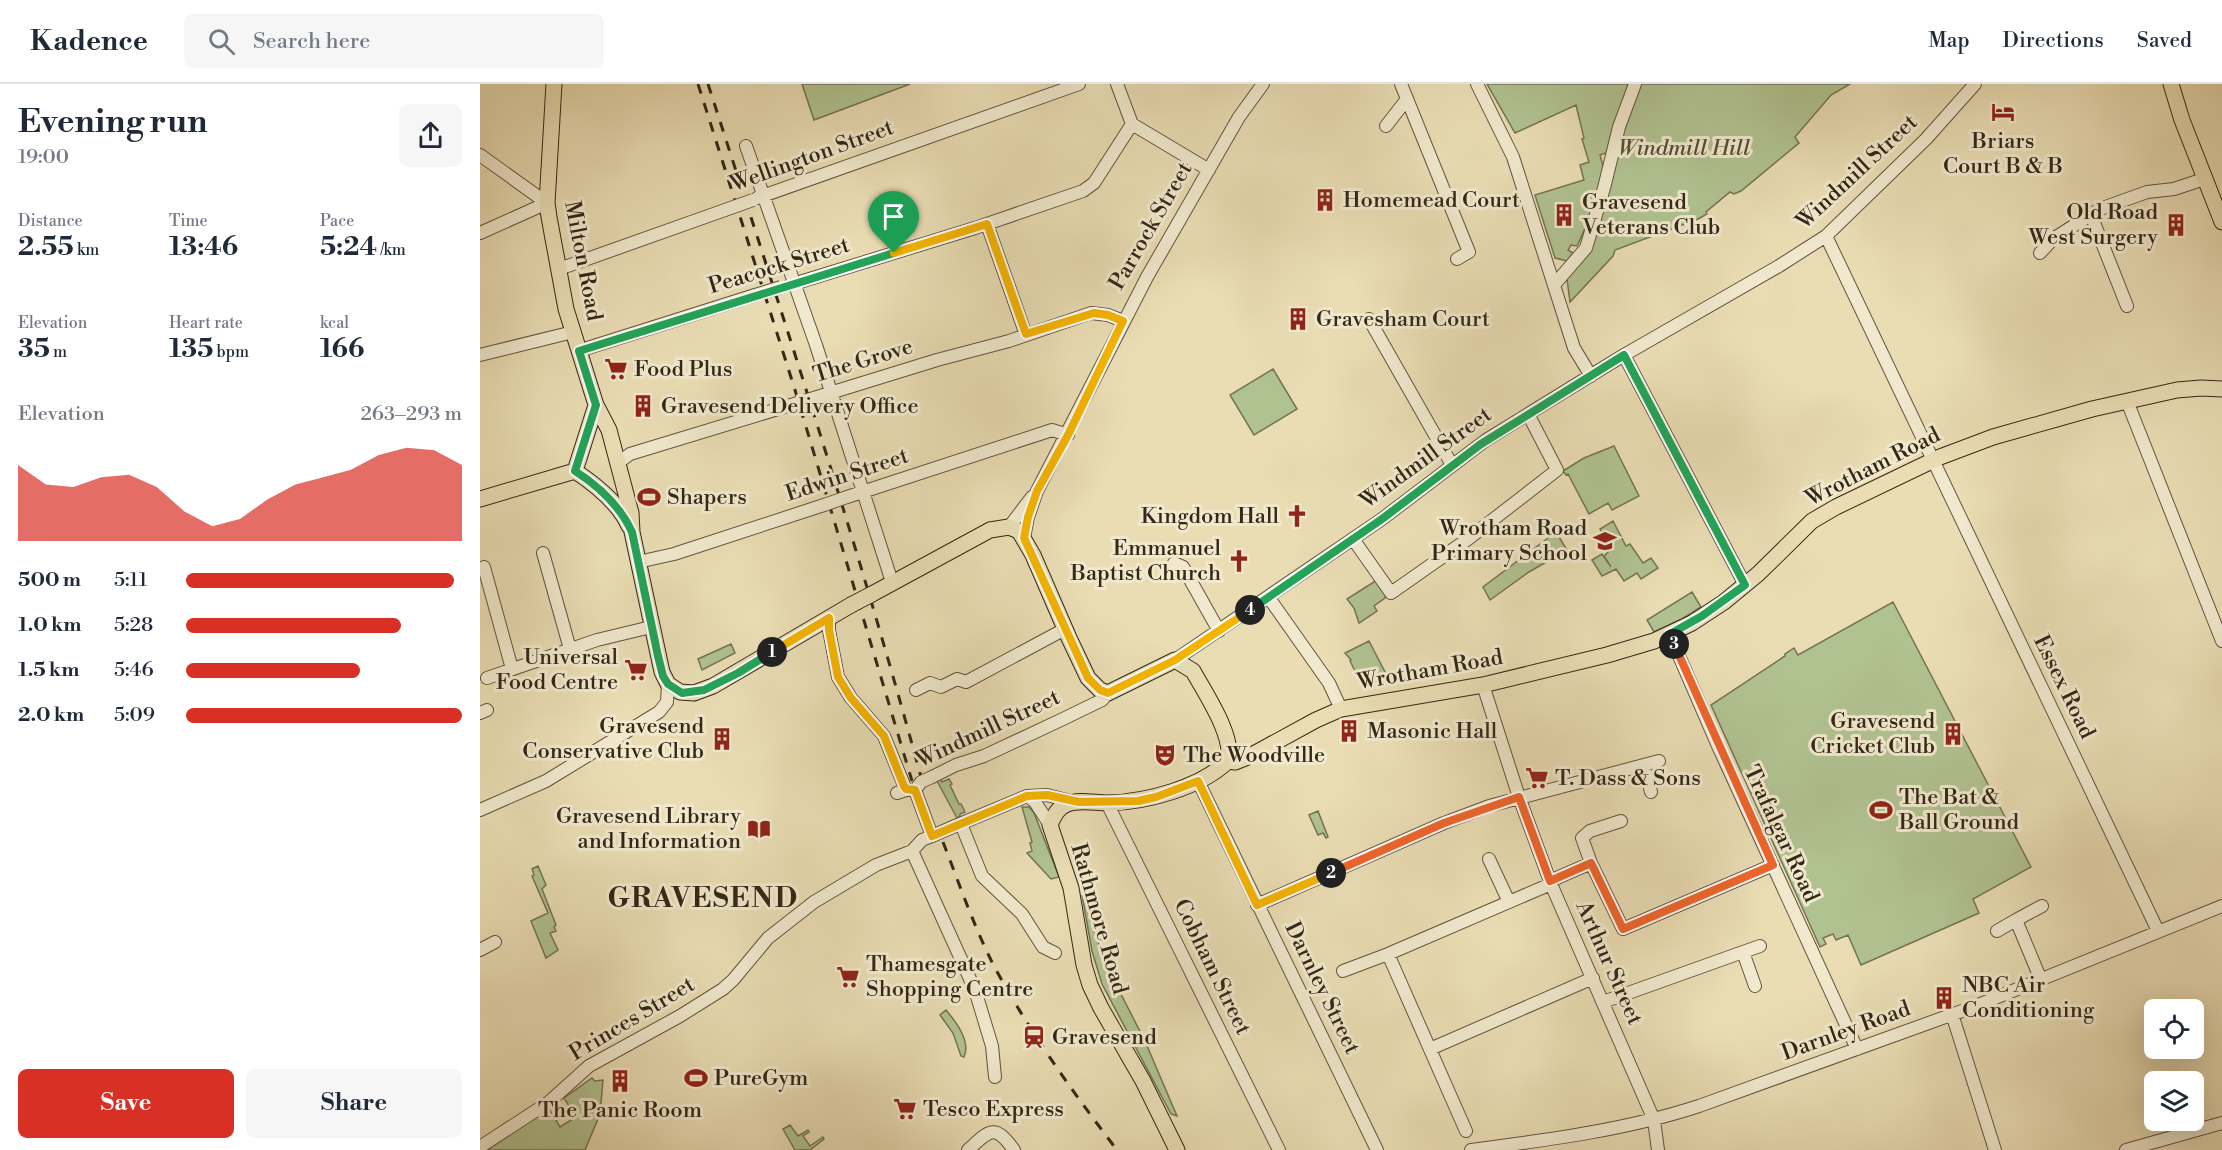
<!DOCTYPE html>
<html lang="en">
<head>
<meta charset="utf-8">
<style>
  body { margin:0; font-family:"Libre Bodoni",serif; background:#f6f6f7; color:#1f2937; height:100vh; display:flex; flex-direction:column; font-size:22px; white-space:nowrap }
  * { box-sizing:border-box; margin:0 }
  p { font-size:20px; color:#747a83 }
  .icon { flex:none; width:33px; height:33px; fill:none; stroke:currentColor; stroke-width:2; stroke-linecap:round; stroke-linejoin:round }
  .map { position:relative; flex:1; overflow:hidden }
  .panel { display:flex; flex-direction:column; background:#fff; width:480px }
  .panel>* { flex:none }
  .buttons { position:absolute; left:1664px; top:915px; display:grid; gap:12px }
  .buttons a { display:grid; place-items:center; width:60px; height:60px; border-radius:9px; background:#fff; box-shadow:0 6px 24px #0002; font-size:30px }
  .pin { position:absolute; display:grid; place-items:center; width:51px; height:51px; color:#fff; margin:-62px -26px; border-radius:50% 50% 50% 0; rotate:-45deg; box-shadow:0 0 6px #0007 }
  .pin .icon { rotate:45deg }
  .km { position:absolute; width:30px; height:30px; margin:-15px; border-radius:50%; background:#222; color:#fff; font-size:16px; line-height:30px; text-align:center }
  .round { display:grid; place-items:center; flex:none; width:63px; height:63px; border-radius:9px; background:#f6f6f7 }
  .head { display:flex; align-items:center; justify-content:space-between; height:102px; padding:0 18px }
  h1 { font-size:33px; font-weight:700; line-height:45px }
  .figures { display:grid; grid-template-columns:repeat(3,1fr); gap:9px; height:102px; padding:6px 18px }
  .figures div { display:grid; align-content:center }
  .figures b { font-size:26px; font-weight:700 }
  .figures small { font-size:16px; font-weight:400 }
  .figures p { font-size:16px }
  .chart { height:168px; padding:12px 18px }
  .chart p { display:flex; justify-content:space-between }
  .chart svg { width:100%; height:108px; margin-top:6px; fill:#d93025; opacity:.7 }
  .action { display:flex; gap:12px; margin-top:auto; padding:12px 18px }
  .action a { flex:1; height:69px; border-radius:9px; background:#d93025; color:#fff; font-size:24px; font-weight:700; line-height:69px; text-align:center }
  .action a+a { background:#f6f6f7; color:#1f2937 }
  ul { padding:0 18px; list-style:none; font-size:20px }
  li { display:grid; grid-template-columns:96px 72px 1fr; align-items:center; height:45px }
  li i { height:15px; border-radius:8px; background:#d93025 }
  header { display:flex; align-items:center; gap:36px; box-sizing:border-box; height:84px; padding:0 30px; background:#fff; border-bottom:2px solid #e0e1e3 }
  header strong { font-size:28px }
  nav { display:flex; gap:33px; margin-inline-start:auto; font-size:21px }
  .search { width:420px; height:54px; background:#f6f6f7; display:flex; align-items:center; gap:15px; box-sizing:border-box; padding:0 21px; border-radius:9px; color:#747a83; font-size:22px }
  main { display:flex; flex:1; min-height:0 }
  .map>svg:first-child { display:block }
</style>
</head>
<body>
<header>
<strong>Kadence</strong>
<div class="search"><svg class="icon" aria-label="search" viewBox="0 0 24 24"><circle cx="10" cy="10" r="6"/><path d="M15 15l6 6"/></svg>Search here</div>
<nav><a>Map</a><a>Directions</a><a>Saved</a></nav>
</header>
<main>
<section class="panel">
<div class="head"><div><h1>Evening run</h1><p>19:00</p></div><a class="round"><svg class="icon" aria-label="share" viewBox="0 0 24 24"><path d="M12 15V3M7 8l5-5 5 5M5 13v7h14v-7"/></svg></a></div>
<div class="figures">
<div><p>Distance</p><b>2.55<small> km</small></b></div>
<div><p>Time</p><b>13:46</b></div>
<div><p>Pace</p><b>5:24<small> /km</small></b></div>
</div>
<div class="figures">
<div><p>Elevation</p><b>35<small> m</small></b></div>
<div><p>Heart rate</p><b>135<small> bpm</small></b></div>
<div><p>kcal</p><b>166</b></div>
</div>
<div class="chart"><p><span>Elevation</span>263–293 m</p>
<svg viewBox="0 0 160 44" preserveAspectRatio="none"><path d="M0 44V13L10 21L20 22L30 18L40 17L50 22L60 32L70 38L80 35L90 27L100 21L110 18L120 15L130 9L140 6L150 7L160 13V44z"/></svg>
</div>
<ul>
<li><b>500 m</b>5:11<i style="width:97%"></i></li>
<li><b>1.0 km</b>5:28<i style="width:78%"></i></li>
<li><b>1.5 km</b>5:46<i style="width:63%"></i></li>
<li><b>2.0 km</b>5:09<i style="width:100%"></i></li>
</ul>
<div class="action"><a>Save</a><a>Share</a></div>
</section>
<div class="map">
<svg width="1742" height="1066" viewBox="0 0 1742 1066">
  <rect width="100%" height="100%" fill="#eaddb4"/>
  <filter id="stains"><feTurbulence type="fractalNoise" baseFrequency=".00333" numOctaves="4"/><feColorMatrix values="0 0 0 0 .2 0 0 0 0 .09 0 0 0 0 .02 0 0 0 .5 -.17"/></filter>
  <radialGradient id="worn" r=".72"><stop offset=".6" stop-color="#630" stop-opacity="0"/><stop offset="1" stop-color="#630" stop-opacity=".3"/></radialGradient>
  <path fill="#b1c291" stroke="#727454" stroke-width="1.5" d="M322,0H430L334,36Z
    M1007,0H1150L1126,69L1120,71C1121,75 1123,80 1123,85C1122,102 1105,146 1097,162L1091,161L1088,166L1093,169L1087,177L1075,174L1055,111L1104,96L1100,81L1109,78L1102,55L1104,54L1096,21L1035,49Z
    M1159,0H1370L1351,11L1315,53L1319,59L1261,107L1254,110L1250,108L1226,128L1227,130L1218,135L1135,166L1133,172L1090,218L1087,195L1135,75Z
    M793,285L817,325L774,351L750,311Z
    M1134,362L1159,412L1132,426L1128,419L1109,430L1088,390L1086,391L1083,387L1104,374Z
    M1133,437L1146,462L1150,460L1163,479L1171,474L1178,484L1161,495L1157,489L1144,497L1136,485L1122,492L1112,476L1122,470L1131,483L1124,472L1131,465L1120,445Z
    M1076,448L1087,466L1049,488L1010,516L1003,503Z
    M897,496L906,509L905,514L894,522L897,527L879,539L874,524L867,515Z
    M1212,508L1221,523L1202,535L1174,548L1167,536Z
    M1413,518L1551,783L1493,815L1499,829L1381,881L1368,851L1356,856L1353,850L1343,854L1346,860L1340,863L1231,621L1305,572V570L1314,564L1318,571Z
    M889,557L905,588L884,601L880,595L884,592L882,589L878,591V587H875L870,577L871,576L865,569Z
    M251,560L255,569L222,586L218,575Z
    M460,695L462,698L469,695L472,700L470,701L479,720H481L485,728L480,730V732L477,734L457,697Z
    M542,723H549L554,729L579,793L571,795L547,769L552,767L550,759L552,758Z
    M838,727L848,753L846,754L843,749L838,751L829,731Z
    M58,782L66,801L62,805L76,841L74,843L76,847L70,849L78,866L66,874L51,837L68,829L52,792L54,791L52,785Z
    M602,811L625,879L665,957L697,1032L691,1030L622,900L612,867Z
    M466,926C476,938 491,957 484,973L481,972L473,949L460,931Z
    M112,994L115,997L123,996L120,1030L105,1066H0L68,1023L80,1043L96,1033L84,1014Z
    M310,1041L318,1052L328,1046L329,1048L323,1052L330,1062L343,1053L344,1055L330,1066H315L303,1045Z"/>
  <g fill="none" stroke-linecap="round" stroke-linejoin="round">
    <g stroke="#61543e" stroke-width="14">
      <path id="minor" d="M637,0L652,40L729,86
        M921,0L989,168L977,175
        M997,0L1033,73L1094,264L1111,292
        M906,42L927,15
        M266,62L336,261L412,498
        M0,71L67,119
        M277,114L599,0
        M1611,131L1647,222
        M507,140L546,251
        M0,149L67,119
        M1346,152L1678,847
        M1560,169L1573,155L1620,125L1667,108L1694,105L1724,95
        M79,185L245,126
        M310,201L495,144L603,107L614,99L652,40
        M1074,201L1106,164L1124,104L1139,43L1155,0
        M889,235L972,381
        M98,267L275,211
        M0,271L93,248
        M1144,271L1265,501
        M337,313L457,276L529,257L611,229L628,231L643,237
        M1647,317L1742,557
        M138,379L150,370L311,321
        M367,413L572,346L588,351
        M529,443L552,413
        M544,454L548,433L557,407L667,193L759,33L783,0
        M873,455L911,509L988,455L1077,386L1048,330
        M63,469L90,565
        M158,478L194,470L344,421
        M694,479L703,483L739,547
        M4,483L32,585
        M789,514L849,599L861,625
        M349,534V546L358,593L371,614L404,652L426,706
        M1190,551L1238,662L1377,965
        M695,576L902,435L1006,356L1144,271L1299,182L1346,152L1446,55L1495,0
        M7,594L117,556L171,543
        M1003,601L1039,713L1071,800L1174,1036L1178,1066
        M436,606L450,599L461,603L477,595L486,598L585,545
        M0,629L7,626
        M1164,681L1171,708
        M452,693L476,681L504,672L583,635L622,616L628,609
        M718,697L897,1066
        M547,712L555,718L570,741
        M627,719L799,1066
        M0,726L66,697L179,628L187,618L188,600
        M1141,737L1110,747L1102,754L1111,779L1143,845L1293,781
        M481,740L502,792L542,830L563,863L575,869
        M475,742L547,712L567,711L594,718
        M432,767L495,906L512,962L515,993
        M1009,775L1029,818
        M1070,797L1111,779
        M777,821L964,739L1009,722L1179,677
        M1536,836L1562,822
        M1517,847L1536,836L1561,896
        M0,866L15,858
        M1263,868L1280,862
        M908,870L986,1047
        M863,887L908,870L1071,800
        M1123,918L1263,868L1275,902
        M1472,930L1515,1066
        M950,965L1113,894
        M0,1063L69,1018L109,982L200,932L243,905L253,896L288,854L334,818L396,781L432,767L442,756L452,752L435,706H426L417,709
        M488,1066C509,1047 514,1038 534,1066
        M991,1066C1067,1056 1146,1046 1219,1022L1493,923L1742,822
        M1646,1066L1742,1039"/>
    </g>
    <g stroke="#332716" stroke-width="17">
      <path id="major" d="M74,0L67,119L69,133L86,225L116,321L129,346L151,429L152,448L182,588L188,600L200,608L214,609L233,602L371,521
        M1691,0L1702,36L1742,138
        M95,387C116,401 139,419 149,442
        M95,387L116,321
        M0,415L95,387
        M392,510L510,446L529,443L539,447L553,471L589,554L608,594L620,606L628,609L695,576L713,587C725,609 755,653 748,677
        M697,1066L663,997L621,924L610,901L604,881L591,804L570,741C574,732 577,724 587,720C599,715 615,719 628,719C666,718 720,704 748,677L755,678L770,672L836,636L861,625L1003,601L1127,571L1174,557L1212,539L1244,518L1278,490L1332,437L1356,423L1460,373L1513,353L1612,325L1697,306L1721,304L1742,305"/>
    </g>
    <use href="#minor" stroke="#f1e9ce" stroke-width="12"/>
    <use href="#major" stroke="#eaddb4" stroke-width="15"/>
    <path stroke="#332716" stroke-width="3" stroke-dasharray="10 10" stroke-linecap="butt" d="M218,0L315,306L432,697
      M228,0C302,230 378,460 441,693
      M463,758C479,799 494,843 514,882C549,947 592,1007 637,1066"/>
    <g stroke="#61543e" stroke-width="14" stroke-linecap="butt">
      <path id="minor-bridge" d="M245,126L273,116
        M275,211L301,203
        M311,321L337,313
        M344,421L367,413
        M435,706L441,698L452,693
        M452,752L475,742"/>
    </g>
    <g stroke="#332716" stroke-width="17" stroke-linecap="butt">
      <path id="major-bridge" d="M371,521L392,510"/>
    </g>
    <use href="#minor-bridge" stroke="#f1e9ce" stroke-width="12"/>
    <use href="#major-bridge" stroke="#eaddb4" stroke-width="15"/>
  </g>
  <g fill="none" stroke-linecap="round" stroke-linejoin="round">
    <g stroke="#fff" stroke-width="12">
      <path id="split-1" d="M292,568L258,589L224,606L202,609L188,600L183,592L178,572L152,448C140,422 120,403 95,387L116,321L99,267L414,169"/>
    </g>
    <g stroke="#fff" stroke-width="12">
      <path id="split-2" d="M292,568L349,534V546L358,593L371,614L404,652L424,702L426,705L435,706L452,752L547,712L567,711L599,718L658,717L676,713L718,697L777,821L851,789"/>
    </g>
    <g stroke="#fff" stroke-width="12">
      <path id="split-3" d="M851,789L964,739L1039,713L1070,797L1111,779L1143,845L1293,781L1194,560"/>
    </g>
    <g stroke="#fff" stroke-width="12">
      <path id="split-4" d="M770,526L902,435L1001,360L1144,271L1265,501L1222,532L1190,550L1194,560"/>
    </g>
    <g stroke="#fff" stroke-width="12">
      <path id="split-5" d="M414,169L507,140L546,250L614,229L628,231L643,237L588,351L557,407L548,433L544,454L608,594L620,606L628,609L695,576L770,526"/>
    </g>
    <use href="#split-1" stroke="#22a559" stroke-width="8"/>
    <use href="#split-2" stroke="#f5b400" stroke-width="8"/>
    <use href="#split-3" stroke="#f0652b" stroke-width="8"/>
    <use href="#split-4" stroke="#22a559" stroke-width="8"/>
    <use href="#split-5" stroke="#f5b400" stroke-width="8"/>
  </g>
  <defs>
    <g id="hotel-bare" transform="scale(1.8)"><path d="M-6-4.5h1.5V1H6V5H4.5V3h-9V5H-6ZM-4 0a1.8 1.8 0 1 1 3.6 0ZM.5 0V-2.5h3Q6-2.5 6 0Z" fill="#8f2418" stroke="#f1e9ce" stroke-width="2.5" paint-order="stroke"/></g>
    <g id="building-bare" transform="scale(1.8)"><path d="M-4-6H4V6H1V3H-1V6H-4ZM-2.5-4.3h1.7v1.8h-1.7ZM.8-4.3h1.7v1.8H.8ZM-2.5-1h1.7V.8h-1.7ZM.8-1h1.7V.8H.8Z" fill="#8f2418" stroke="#f1e9ce" stroke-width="2.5" paint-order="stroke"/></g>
    <g id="supermarket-bare" transform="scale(1.8)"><path d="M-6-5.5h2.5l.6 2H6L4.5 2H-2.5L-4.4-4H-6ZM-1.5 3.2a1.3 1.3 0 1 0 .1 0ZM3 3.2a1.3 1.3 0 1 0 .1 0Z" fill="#8f2418" stroke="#f1e9ce" stroke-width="2.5" paint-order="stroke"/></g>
    <g id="stadium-bare" transform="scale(1.8)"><path d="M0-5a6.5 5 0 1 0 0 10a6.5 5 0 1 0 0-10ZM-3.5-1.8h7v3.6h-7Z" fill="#8f2418" stroke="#f1e9ce" stroke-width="2.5" paint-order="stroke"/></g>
    <g id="church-bare" transform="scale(1.8)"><path d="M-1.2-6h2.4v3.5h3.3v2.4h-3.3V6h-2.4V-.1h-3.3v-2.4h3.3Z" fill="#8f2418" stroke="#f1e9ce" stroke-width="2.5" paint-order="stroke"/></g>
    <g id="school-bare" transform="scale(1.8)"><path d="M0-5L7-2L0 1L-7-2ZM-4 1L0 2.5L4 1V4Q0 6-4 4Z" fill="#8f2418" stroke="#f1e9ce" stroke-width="2.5" paint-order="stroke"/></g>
    <g id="theatre-bare" transform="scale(1.8)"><path d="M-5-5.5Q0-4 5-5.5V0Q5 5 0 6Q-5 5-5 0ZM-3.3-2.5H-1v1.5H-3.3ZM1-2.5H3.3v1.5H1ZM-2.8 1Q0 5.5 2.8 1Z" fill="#8f2418" stroke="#f1e9ce" stroke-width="2.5" paint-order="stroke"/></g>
    <g id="library-bare" transform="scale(1.8)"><path d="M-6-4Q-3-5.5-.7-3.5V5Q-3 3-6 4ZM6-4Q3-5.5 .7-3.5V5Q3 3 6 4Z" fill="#8f2418" stroke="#f1e9ce" stroke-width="2.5" paint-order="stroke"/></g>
    <g id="station-bare" transform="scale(1.8)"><path d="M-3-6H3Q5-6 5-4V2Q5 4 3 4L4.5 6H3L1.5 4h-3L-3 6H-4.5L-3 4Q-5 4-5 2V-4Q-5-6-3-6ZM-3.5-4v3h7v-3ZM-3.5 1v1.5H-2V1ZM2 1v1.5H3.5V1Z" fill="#8f2418" stroke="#f1e9ce" stroke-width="2.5" paint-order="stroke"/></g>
  </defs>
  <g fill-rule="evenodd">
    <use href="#hotel-bare" x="1523" y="28"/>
    <use href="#building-bare" x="845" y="116"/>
    <use href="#building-bare" x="1084" y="131"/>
    <use href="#building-bare" x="1696" y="141"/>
    <use href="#building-bare" x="818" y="235"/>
    <use href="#supermarket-bare" x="136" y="285"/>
    <use href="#building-bare" x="163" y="322"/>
    <use href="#stadium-bare" x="169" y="413"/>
    <use href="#church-bare" x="817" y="432"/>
    <use href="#school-bare" x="1125" y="457"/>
    <use href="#church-bare" x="759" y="477"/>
    <use href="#supermarket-bare" x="156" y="586"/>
    <use href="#building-bare" x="869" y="647"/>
    <use href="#building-bare" x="1473" y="650"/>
    <use href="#building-bare" x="242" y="655"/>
    <use href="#theatre-bare" x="685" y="671"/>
    <use href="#supermarket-bare" x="1057" y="694"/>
    <use href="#stadium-bare" x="1401" y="726"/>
    <use href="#library-bare" x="279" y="745"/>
    <use href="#supermarket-bare" x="368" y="893"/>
    <use href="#building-bare" x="1464" y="914"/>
    <use href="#station-bare" x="554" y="953"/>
    <use href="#stadium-bare" x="216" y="994"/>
    <use href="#building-bare" x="140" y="997"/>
    <use href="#supermarket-bare" x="425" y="1025"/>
  </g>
  <g text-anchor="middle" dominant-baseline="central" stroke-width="6" stroke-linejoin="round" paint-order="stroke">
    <g font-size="22" fill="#332716" stroke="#f1e9ce" text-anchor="start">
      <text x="1523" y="57" text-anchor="middle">Briars<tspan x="1523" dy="25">Court B &amp; B</tspan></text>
      <text x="863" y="116">Homemead Court</text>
      <text x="1102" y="118">Gravesend<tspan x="1102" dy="25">Veterans Club</tspan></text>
      <text x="1678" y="128" text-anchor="end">Old Road<tspan x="1678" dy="25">West Surgery</tspan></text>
      <text x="836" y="235">Gravesham Court</text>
      <text x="154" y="285">Food Plus</text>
      <text x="181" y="322">Gravesend Delivery Office</text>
      <text x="187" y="413">Shapers</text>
      <text x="799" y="432" text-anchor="end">Kingdom Hall</text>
      <text x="1107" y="444" text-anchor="end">Wrotham Road<tspan x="1107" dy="25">Primary School</tspan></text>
      <text x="741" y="464" text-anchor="end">Emmanuel<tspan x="741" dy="25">Baptist Church</tspan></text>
      <text x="138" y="573" text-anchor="end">Universal<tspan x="138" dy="25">Food Centre</tspan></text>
      <text x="1455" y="637" text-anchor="end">Gravesend<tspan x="1455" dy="25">Cricket Club</tspan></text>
      <text x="224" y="642" text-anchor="end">Gravesend<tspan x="224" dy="25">Conservative Club</tspan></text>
      <text x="887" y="647">Masonic Hall</text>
      <text x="703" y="671">The Woodville</text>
      <text x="1075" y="694">T. Dass &amp; Sons</text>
      <text x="1419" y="713">The Bat &amp;<tspan x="1419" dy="25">Ball Ground</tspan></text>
      <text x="261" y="732" text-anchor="end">Gravesend Library<tspan x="261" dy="25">and Information</tspan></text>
      <text x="386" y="880">Thamesgate<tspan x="386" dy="25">Shopping Centre</tspan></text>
      <text x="1482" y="901">NBC Air<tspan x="1482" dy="25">Conditioning</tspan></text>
      <text x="572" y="953">Gravesend</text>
      <text x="234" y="994">PureGym</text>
      <text x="443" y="1025">Tesco Express</text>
      <text x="140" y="1026" text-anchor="middle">The Panic Room</text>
    </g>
    <g font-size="22" font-style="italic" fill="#524e35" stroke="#f1e9ce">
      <text x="1204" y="64">Windmill Hill</text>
    </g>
    <g font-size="22" fill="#332716" stroke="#f1e9ce">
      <text transform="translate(332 72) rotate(-20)">Wellington Street</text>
      <text transform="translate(1377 88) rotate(-43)">Windmill Street</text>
      <text transform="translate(671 142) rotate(-60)">Parrock Street</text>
      <text transform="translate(103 177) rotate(79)">Milton Road</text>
      <text transform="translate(299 182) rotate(-17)">Peacock Street</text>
      <text transform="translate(383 277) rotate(-17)">The Grove</text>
      <text transform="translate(946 374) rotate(-36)">Windmill Street</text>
      <text transform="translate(1393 383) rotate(-27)">Wrotham Road</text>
      <text transform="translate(367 391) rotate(-18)">Edwin Street</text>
      <text transform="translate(950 586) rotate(-10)">Wrotham Road</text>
      <text transform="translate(1584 603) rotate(64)">Essex Road</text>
      <text transform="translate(508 645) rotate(-25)">Windmill Street</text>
      <text transform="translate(1301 750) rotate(65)">Trafalgar Road</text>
      <text transform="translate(619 835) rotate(74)">Rathmore Road</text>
      <text transform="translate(1129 879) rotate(66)">Arthur Street</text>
      <text transform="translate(732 883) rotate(64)">Cobham Street</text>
      <text transform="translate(842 904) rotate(64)">Darnley Street</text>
      <text transform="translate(152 935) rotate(-31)">Princes Street</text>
      <text transform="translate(1366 947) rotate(-20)">Darnley Road</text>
    </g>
    <g font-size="28" font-weight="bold" letter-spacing="1.5" fill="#332716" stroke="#f1e9ce">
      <text x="223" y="814">GRAVESEND</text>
    </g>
  </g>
  <rect width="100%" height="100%" filter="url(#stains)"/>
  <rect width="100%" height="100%" fill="url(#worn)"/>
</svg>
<div class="buttons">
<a><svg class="icon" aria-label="locate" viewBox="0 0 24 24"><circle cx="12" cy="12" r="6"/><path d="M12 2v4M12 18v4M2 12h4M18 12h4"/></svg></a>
<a><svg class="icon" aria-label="layers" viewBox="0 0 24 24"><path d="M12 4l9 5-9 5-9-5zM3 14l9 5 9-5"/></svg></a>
</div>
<div class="pin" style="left:414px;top:169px;background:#1e9e55"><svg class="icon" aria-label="arrive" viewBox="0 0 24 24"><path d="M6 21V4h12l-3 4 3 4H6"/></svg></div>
<b class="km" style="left:292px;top:568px">1</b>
<b class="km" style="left:851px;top:789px">2</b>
<b class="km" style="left:1194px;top:560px">3</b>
<b class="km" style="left:770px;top:526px">4</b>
</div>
</main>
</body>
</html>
